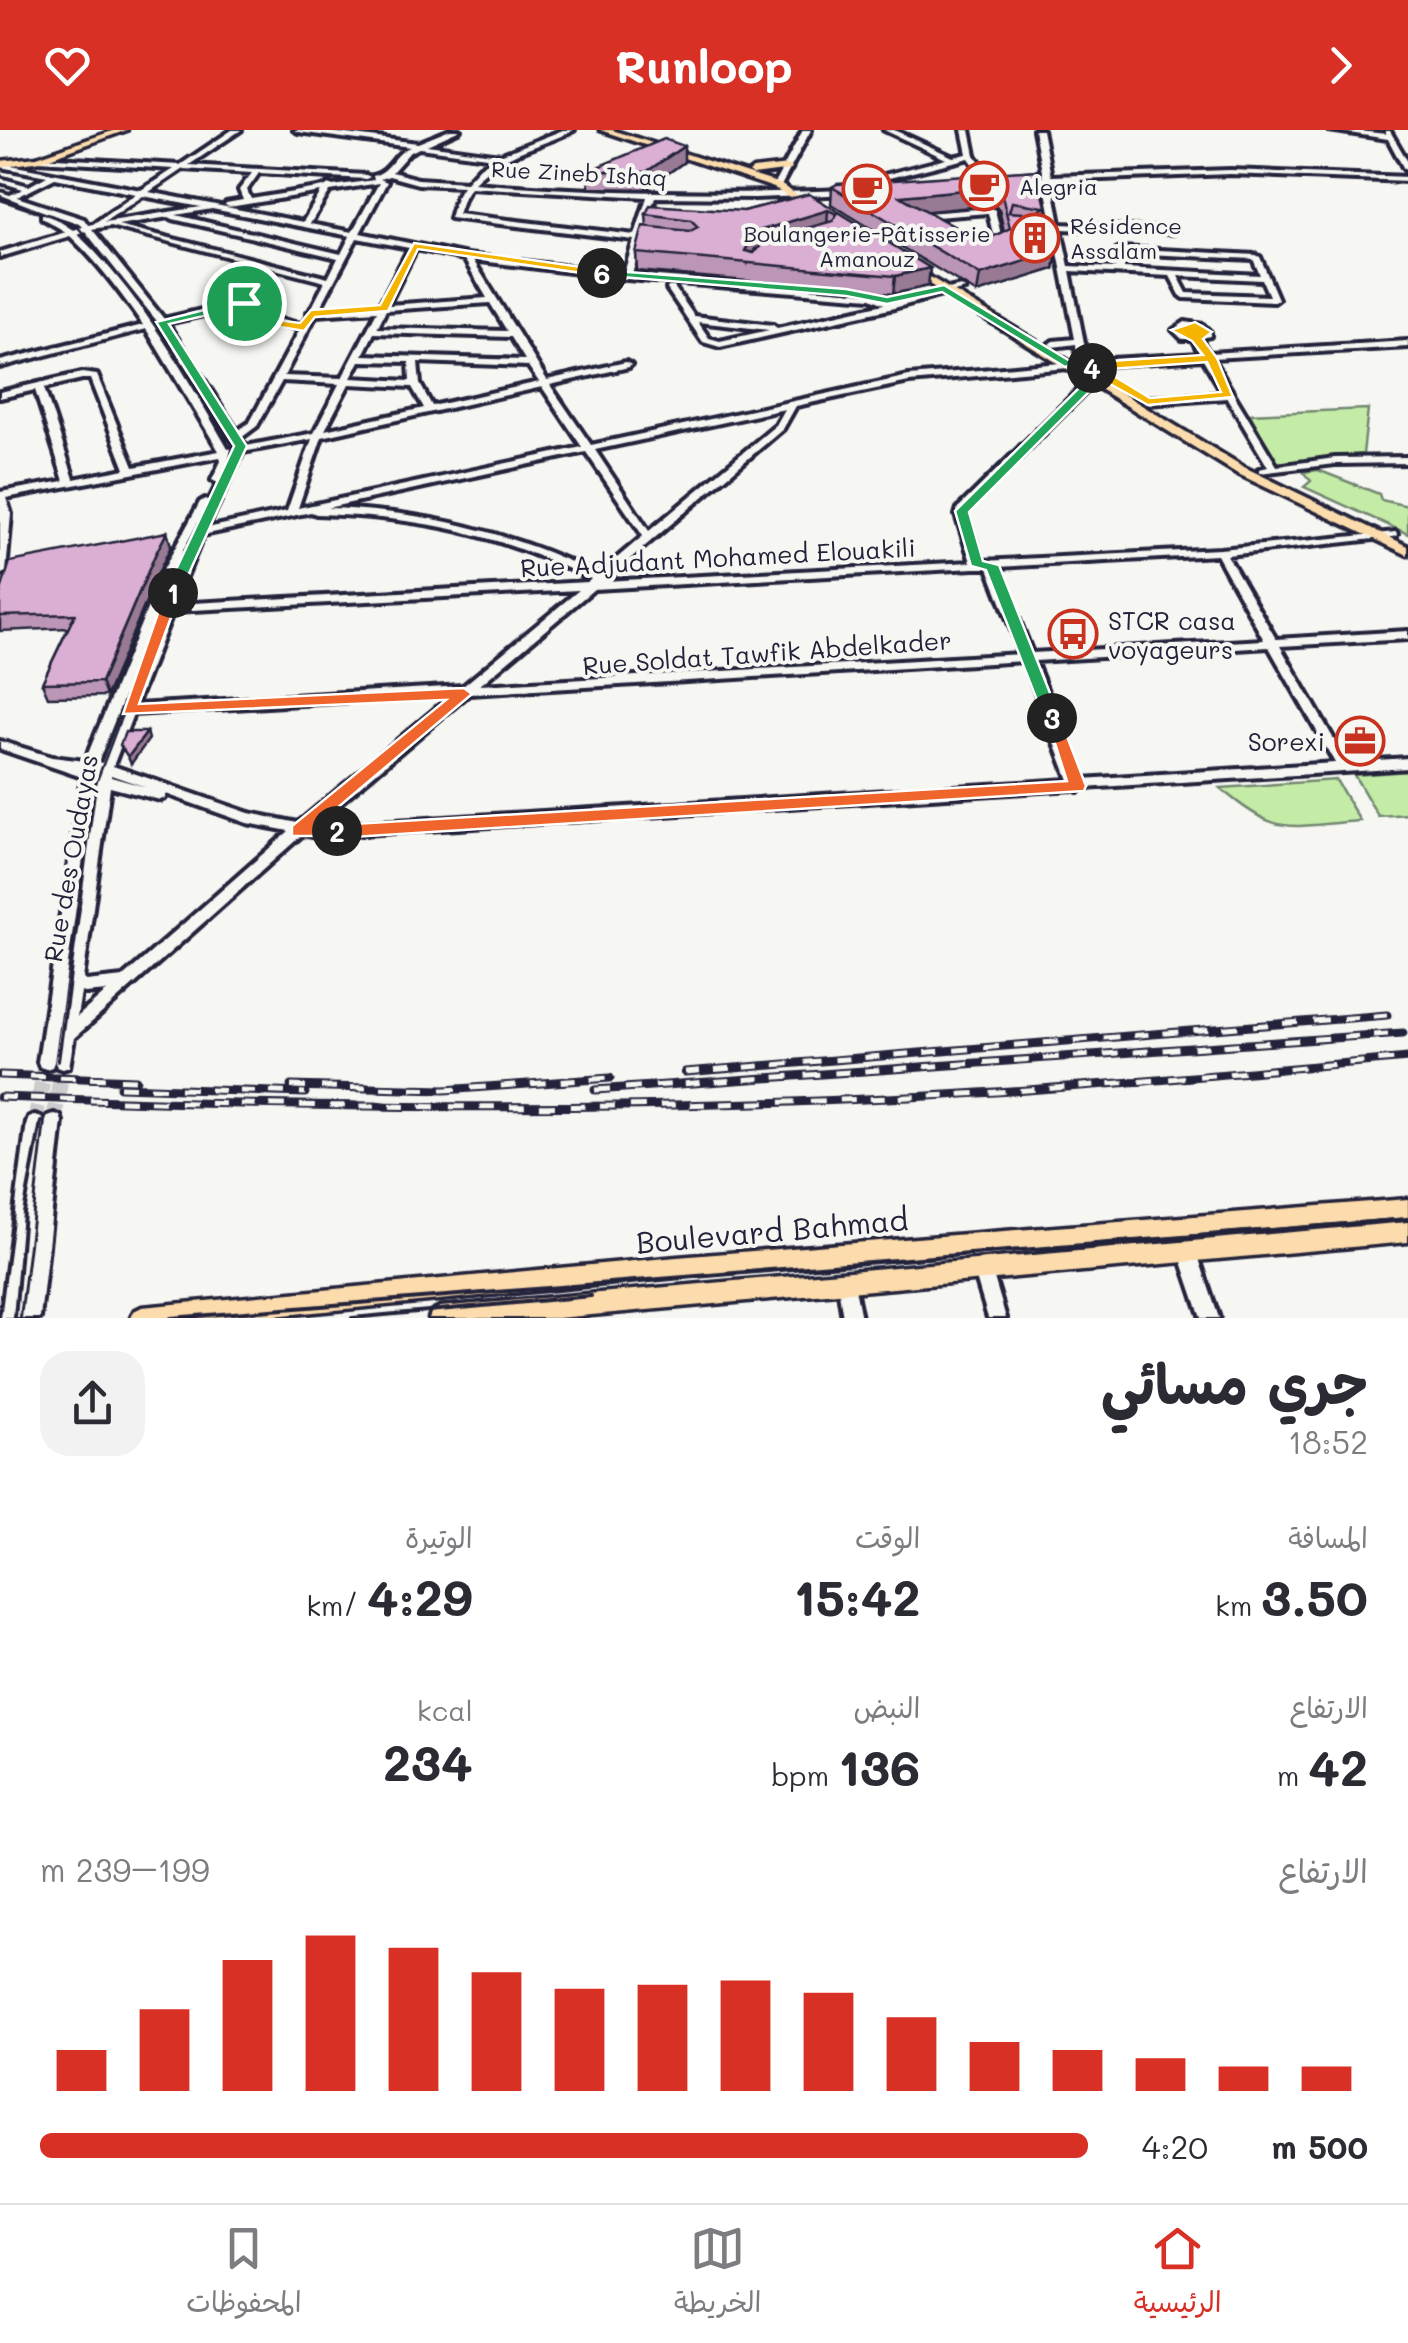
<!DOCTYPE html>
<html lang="ar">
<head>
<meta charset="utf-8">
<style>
  body { margin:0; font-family:Mali,"Playpen Sans Arabic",sans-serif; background:#f2f2f3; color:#2b2b33; direction:rtl; height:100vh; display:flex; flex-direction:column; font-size:38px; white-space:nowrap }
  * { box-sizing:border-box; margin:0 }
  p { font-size:32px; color:#7c7c81 }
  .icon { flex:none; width:55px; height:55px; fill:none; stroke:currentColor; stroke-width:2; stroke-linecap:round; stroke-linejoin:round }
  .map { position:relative; height:1188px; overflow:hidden; direction:ltr }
  .sheet { display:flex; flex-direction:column; background:#fff; flex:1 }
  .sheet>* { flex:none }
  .pin { position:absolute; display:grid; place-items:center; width:85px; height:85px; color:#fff; margin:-42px; border:5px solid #fff; border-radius:50%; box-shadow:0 2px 10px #0007 }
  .km { position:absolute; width:50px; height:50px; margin:-25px; border-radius:50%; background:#222; color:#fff; font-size:28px; line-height:50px; text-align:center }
  .round { display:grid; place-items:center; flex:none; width:105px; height:105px; border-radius:30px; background:#f2f2f3 }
  .summary { display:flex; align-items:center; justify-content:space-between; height:170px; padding:0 40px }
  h1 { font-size:55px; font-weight:700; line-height:75px }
  .figures { display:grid; grid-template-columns:repeat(3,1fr); gap:15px; height:170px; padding:10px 40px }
  .figures div { display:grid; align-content:center }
  .figures b { font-size:50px; font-weight:700 }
  .figures small { font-size:28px; font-weight:400 }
  .figures p { font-size:28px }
  .chart { height:280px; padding:20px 40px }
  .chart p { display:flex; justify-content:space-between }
  .chart svg { width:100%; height:180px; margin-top:10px; stroke:#d93025; stroke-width:6 }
  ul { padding:0 40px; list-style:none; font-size:32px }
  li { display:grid; grid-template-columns:160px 120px 1fr; align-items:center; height:75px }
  li i { height:25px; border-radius:12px; background:#d93025 }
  header { display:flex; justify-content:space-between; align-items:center; height:130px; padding:0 40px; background:#d93025; color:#fff; font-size:45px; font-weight:700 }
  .dock { display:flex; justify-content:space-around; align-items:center; height:140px; border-top:2px solid #e1e1e2; background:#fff; font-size:28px; color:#7c7c81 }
  .dock a { display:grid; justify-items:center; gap:5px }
  .dock .active { color:#d93025 }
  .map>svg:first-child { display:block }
</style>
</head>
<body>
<header><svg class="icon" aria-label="forward" viewBox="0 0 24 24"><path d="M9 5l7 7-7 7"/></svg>Runloop<svg class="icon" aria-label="heart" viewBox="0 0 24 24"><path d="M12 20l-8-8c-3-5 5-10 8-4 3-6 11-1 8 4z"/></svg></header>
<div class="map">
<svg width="1408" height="1188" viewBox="0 0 1408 1188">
  <rect width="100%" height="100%" fill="#f6f6f2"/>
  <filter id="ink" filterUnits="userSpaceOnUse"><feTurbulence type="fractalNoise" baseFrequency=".01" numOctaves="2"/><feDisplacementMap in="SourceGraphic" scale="20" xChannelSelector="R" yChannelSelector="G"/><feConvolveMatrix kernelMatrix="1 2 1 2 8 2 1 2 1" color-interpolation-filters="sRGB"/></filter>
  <g filter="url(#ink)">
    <path fill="#c4eca7" stroke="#738771" stroke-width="2.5" d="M1368,279L1363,324L1277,333L1250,284Z
      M1318,340L1379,364L1381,370L1408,376V404L1304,357L1311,351L1303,342Z
      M1408,641V684L1378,686L1354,645Z
      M1336,650L1360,691C1286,696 1279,708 1220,658Z"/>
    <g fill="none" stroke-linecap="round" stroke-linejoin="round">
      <path stroke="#cccccd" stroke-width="16" stroke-dasharray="16 8" stroke-linecap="butt" d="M54,991L63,932
        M35,992L46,932"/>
      <g stroke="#22223b" stroke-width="8">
        <path id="minor" d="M232,0H241L189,35L366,45L370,47L366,49L259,43L247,60L251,69L324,57L329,54L333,56L374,50L373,46C390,42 394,23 410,17L298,2L294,0H314L418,13L450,0H460L427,15L500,25L563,0H574C536,19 505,21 473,53C598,63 723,65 849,60L853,62L852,64L755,68L655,67L643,106L658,110L654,112L642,111L632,144L872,163L894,172L961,156L965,159L894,178L720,217L703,212L667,159L668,157H674L694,186L773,195L777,198L884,174L871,168L627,149L473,130L547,250L626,232L631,235L629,237L550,255L591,315L909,246L1084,231L1077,224L1076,214L1053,217L1049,214L1053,211L1075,209L1044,51L1035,49L1043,47L1034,0H1042L1051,46L1230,40L1408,47V51L1230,44L1052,51L1060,94L1173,99L1177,101L1173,103L1061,99L1069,136L1116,138V120L1120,118L1256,125L1260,127L1278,169L1274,172L1184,168L1180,165L1170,146L1070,141L1086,223L1093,230L1200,224L1192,209H1182L1173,200L1185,192L1203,195L1210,202V206L1200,208L1209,223L1408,211V217L1212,228L1277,336L1335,328L1408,327V333L1335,334L1259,343V339L1268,337L1227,268L1148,274L1143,271L1148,268L1223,263L1203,229L1091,236L909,252L796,276L783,299L604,451L971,432L956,385L958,378L1097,241L1100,240L1105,243L1103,245L968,379L966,385L982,431L1220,419L1396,402L1397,404L1396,406L1392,407L1227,425L1276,509L1408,501V509L1280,516L1347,632L1408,628V638L1083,658L1078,661L1073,659L317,707L303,704L74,908L69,937L63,939L57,937L55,932L97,653L94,651L54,932L52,937L46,939L40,937L38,932L82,647L0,619V611L52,627L85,631L163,440L200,372L205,369L209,371L218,353L212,350L221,331L220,327L6,368L11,384L6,442L0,445V362L64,351L35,260L0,268V262L82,243L97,245L134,337L219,321L146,199L0,237V231L143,195C121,163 98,132 70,106L0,127V122L66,102L42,88V84H48L73,100L82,97L78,93L0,67V62L10,65L23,59L0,52V48L29,56L47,46L0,37V33L141,60L174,39L38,31L34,29L38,27L180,35ZM419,18L494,28L480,37L466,52L418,49L392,42L409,23ZM183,39L252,43L239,60L243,70L226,73L225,75L229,77L321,62L303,92L149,62ZM389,46L418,54L463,56L456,67L450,88L634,110L624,143L467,125L360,103L387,52L380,49ZM55,48L136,64L93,94L88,95L84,89L17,67ZM379,53L352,102L310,94L330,61ZM470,57L647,67L635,105L458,84L464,67ZM143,66L201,77L104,92ZM212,79L350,106L341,124L176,85ZM169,87L173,89L338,128L328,148L118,95ZM110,96L244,131L227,147L240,171L164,189L92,99ZM85,101L158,193L236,316L235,318L228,319C185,244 141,164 77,104ZM357,108L409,118L379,176L319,180ZM416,119L464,129L487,168L388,175ZM1124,123L1253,129L1260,145L1124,138ZM251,133L325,152L310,181L307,183L308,185L303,194C271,191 248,177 235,148ZM1178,146L1262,150L1269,166L1187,163ZM490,173L507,201L377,198L386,180ZM244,176L266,191L300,199L250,292L237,301L167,193ZM377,181L342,248L284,246L316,185ZM698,192L769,200L720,211L709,208ZM1187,198L1197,199L1200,202L1187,204L1183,200ZM374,203L511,207L525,230L363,225ZM360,231L409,232L410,251L351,248ZM418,232L528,236L539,252L432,276L420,254ZM82,249H90L125,339L74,349L44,258ZM282,251L339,254L314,303L246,316L241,308L257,296ZM349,254L412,257L424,278L325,300ZM542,257L582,317L298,378L322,307ZM785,279L776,295L649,401L595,320ZM312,309L287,381L207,398L243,322ZM586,322L643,406L598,444C509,402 426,381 327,378ZM311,382L316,384C422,387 495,403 591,449L588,452L175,474L203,405ZM186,419L102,633L98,632L175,440ZM1217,425L1264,510L1032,523L998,437ZM974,438H988L1021,524L480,555L594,459ZM579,460L463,556L136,575L173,481ZM1269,517L1335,633L1082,649L1035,531ZM1024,531L1069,650L313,696L469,564ZM452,565L298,693L249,683L113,636L133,584ZM111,645L146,657L111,647ZM110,657L160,670L165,668L166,664L247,693L289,701L123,847L86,851L83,849ZM107,861L77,887L81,862L85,863Z
          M803,0H811L781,56L774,58L773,56Z
          M884,0H894L953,27L967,24L962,0H970L975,25L995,53L988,55L969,28L849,58V54L946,29Z
          M1329,0H1350L1386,4V1H1390L1408,32V41L1404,39L1388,9Z
          M991,78L995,80L1004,117L981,127L910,86L914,84ZM988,83L996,116L981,122L923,88Z
          M54,984L60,986L62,991L40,1188H22L46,991L48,986Z
          M35,985L41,987L43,992L19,1188H1L27,992L29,987Z
          M1188,1115L1194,1117L1197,1123L1219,1188H1201L1179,1123L1182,1117Z
          M983,1133L989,1135L992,1141L1006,1188H988L974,1141L977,1135Z
          M846,1142L852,1144L861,1188H843L837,1150L840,1144Z"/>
      </g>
      <g stroke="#22223b" stroke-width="7">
        <path id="major" d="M115,0H127L41,31L0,37V31L37,27Z
          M600,0H612L780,54L815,77L807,79L774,58Z
          M788,35L792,38L791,40L753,45L749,42L753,39Z
          M915,138L1244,337L1408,416V425L1236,343L911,143L910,141Z
          M1408,1069V1087L677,1147L252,1188H131L134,1181L142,1177L677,1127Z
          M1408,1092V1112L558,1188H429L432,1181L440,1177Z"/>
      </g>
      <use href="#minor" fill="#f6f6f2" fill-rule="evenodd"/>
      <use href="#major" fill="#fcdcac" fill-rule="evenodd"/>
      <path stroke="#22223b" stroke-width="2.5" d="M0,66L77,96L156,192L233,315L228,340L185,419L96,653L79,780"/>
      <path stroke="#22223b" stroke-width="4" d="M58,931L79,778
        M15,1188L24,1083L41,992
        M171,1188L1408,1089
        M352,1188L591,1166"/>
      <g stroke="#22223b" stroke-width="9">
        <path id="rail" d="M685,942L1387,885
          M0,945L136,950
          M291,956L444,960L610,948
          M120,957L305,963
          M595,960L1403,903
          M0,967C303,978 606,982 909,967C1076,959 1242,942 1408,928"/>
      </g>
      <use href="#rail" stroke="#f6f6f2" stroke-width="5" stroke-dasharray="15" stroke-linecap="butt"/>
    </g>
    <path fill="#bc96b6" stroke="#22223b" stroke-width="2.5" fill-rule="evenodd" d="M684,32L646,59L589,58L588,41Z
      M1037,40L1057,121L1054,139L977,163L831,74L832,57ZM993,75L999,79L1004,101L982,112L926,81Z
      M809,64L930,138L928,156L893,164L637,141L636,123L647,97L646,84L744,81Z
      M167,402L171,416L160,439L106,566L48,567L42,553L68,498L0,501V464Z"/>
    <path fill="#997a94" stroke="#22223b" stroke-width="2.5" d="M684,16V32L646,59V42Z
      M995,57L993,75L898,84L900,66Z
      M828,80L827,97L755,119L748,133L745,121L755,102Z
      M1057,121L1054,139L977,163L980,145Z
      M930,138L928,156L893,164L895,146Z
      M167,402L171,416L160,439L106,566L101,552L155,425Z
      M147,602L149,609L131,634L128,627Z"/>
    <path fill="#dbafd4" stroke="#22223b" stroke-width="2.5" fill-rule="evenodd" d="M664,9L684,16L646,42L588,41Z
      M1037,40L1057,121L980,145L832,57L837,54ZM995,57L1001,62L1010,98L982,112L900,66ZM1012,72L1044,77L1037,84L1009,82Z
      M809,64L930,138L895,146L636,123L643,96L690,101L698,97L691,90L646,84L650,75L744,81ZM828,80L837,84L833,91L767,109L754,123L745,121L755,102Z
      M167,402L155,425L101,552L42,553L75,484L0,486V464L10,432Z
      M125,602H147L128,627L120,615Z"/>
  </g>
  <path fill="#22a559" stroke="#fff" stroke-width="2.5" d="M244,170L247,176L169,194L247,316L180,463L173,468L165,463L234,316L156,192Z"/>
  <path fill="#f0652b" stroke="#fff" stroke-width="2.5" d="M173,459L180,463L139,574L464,558L472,564L317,695L343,697V706H292V696L446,570L123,584L165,463Z"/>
  <path fill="#f0652b" stroke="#fff" stroke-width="2.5" d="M1046,585L1060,588L1086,656L1084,661L337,708L328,701L337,695L1067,651Z"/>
  <path fill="#22a559" stroke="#fff" stroke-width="2.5" d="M1092,234L1106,243L1099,252L969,382L983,431L999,435L1060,588L1052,594L1044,588L986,440L971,436L955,381L1091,246L1086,238Z"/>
  <path fill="#f5b400" stroke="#fff" stroke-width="2.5" fill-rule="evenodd" d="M1195,192L1212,202L1203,209L1217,228L1233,267L1148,275L1101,249L1091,252L1063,234L1203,225L1192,211L1171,200ZM1207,232L1221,262L1150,268L1104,240H1096Z"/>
  <path fill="#22a559" stroke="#fff" stroke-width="2.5" d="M602,140L846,159L887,167L944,155L1075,234L1065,237L942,162L887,174L846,166L598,145Z"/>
  <path fill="#f5b400" stroke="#fff" stroke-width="2.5" d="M414,113L602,140L607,143L602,146L418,119L388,181L315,187L304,201L269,195L238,173L247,171L276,190L300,193L311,180L380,175Z"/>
  <defs>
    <g id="cafe-ring" transform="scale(2.5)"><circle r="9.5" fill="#f6f6f2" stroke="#c8321e" stroke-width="1.5"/><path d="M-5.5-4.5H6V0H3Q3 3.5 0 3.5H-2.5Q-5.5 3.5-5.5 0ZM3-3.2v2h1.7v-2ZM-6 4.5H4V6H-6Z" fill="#c8321e"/></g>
    <g id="building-ring" transform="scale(2.5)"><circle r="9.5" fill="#f6f6f2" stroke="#c8321e" stroke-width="1.5"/><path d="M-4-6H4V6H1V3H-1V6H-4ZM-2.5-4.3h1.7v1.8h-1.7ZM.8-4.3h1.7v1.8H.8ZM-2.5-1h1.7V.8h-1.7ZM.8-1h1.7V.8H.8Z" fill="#c8321e"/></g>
    <g id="bus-ring" transform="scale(2.5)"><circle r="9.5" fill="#f6f6f2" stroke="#c8321e" stroke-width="1.5"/><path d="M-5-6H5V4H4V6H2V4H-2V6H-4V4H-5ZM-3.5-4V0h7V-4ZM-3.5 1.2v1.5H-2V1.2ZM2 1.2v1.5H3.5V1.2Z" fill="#c8321e"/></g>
    <g id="office-ring" transform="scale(2.5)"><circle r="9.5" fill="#f6f6f2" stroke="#c8321e" stroke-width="1.5"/><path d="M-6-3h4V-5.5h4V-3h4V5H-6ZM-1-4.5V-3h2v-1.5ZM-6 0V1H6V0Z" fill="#c8321e"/></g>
  </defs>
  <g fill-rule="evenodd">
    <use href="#cafe-ring" x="984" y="56"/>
    <use href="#cafe-ring" x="867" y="59"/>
    <use href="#building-ring" x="1035" y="108"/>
    <use href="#bus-ring" x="1073" y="504"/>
    <use href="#office-ring" x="1360" y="611"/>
  </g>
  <g text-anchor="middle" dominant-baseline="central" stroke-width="8" stroke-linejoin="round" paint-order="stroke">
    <g font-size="22" fill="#22223b" stroke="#f6f6f2">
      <text transform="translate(579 43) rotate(3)">Rue Zineb Ishaq</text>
    </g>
    <g font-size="22" fill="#22223b" stroke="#f6f6f2" text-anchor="start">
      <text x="1019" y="56">Alegria</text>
      <text x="1070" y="95">Résidence<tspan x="1070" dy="25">Assalam</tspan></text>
      <text x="867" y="103" text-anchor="middle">Boulangerie-Pâtisserie<tspan x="867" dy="25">Amanouz</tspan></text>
    </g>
    <g font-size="25" fill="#22223b" stroke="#f6f6f2">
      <text transform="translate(718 427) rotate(-3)">Rue Adjudant Mohamed Elouakili</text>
      <text transform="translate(767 522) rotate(-4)">Rue Soldat Tawfik Abdelkader</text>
      <text transform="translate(70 728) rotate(-80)">Rue des Oudayas</text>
    </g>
    <g font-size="25" fill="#22223b" stroke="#f6f6f2" text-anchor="start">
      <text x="1108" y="490">STCR casa<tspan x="1108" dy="29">voyageurs</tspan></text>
      <text x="1325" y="611" text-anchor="end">Sorexi</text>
    </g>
    <g font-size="30" fill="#22223b" stroke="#f6f6f2">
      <text transform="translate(772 1100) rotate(-5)">Boulevard Bahmad</text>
    </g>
  </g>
</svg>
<div class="pin" style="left:244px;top:173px;background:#1e9e55"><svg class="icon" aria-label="arrive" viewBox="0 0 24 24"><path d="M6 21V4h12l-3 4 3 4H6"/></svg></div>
<b class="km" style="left:173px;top:463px">1</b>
<b class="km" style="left:337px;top:701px">2</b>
<b class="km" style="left:1052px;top:588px">3</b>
<b class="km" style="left:1092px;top:238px">4</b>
<b class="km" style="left:602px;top:143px">6</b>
</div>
<section class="sheet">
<div class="summary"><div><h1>جري مسائي</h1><p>18:52</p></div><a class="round"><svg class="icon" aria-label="share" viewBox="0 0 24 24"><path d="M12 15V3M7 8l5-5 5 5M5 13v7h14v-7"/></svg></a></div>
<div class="figures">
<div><p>المسافة</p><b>3.50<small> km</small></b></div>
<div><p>الوقت</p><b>15:42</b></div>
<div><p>الوتيرة</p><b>4:29<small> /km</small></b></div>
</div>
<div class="figures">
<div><p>الارتفاع</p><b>42<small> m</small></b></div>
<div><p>النبض</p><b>136<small> bpm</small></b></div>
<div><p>kcal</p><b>234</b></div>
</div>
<div class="chart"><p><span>الارتفاع</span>199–239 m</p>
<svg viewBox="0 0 160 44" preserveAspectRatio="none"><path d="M5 44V34M15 44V24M25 44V12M35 44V6M45 44V9M55 44V15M65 44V19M75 44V18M85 44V17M95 44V20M105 44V26M115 44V32M125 44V34M135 44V36M145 44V38M155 44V38"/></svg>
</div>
<ul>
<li><b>500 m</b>4:20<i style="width:100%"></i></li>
</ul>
</section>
<nav class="dock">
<a class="active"><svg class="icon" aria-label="home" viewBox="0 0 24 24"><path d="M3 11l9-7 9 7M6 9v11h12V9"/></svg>الرئيسية</a>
<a><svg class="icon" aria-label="map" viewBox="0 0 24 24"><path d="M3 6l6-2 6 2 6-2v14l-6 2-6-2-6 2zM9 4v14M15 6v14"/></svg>الخريطة</a>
<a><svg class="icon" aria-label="saved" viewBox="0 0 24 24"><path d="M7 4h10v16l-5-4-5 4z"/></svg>المحفوظات</a>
</nav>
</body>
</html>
